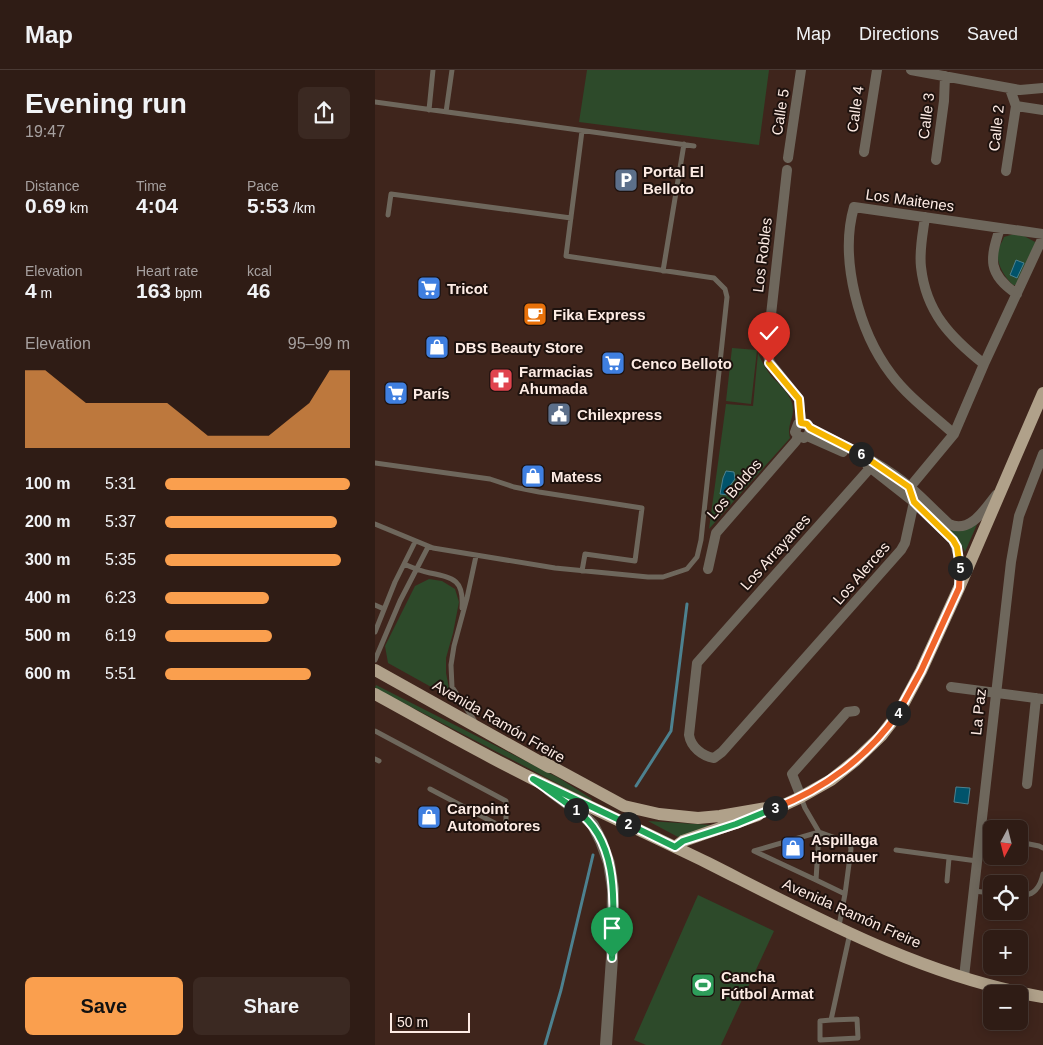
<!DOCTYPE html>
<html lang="en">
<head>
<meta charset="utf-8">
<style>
  body { margin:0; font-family:Arial,sans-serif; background:#3b2922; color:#f1f3f6; height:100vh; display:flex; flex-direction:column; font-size:19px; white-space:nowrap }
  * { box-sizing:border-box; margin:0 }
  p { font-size:16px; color:#a7a1a0 }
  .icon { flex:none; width:28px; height:28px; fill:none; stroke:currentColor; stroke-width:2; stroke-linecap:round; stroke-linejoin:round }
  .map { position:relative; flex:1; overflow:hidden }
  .panel { display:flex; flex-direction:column; background:#2f1c15; width:375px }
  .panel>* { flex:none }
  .needle { width:32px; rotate:187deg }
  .controls { position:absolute; left:608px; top:750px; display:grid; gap:10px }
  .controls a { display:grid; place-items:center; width:45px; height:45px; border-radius:8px; background:#2f1c15; box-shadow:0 2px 12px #0003,0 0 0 1px #4a3a34; font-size:25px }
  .scale { position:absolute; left:15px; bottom:12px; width:80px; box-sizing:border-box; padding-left:5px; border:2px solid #fdebe4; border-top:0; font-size:14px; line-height:18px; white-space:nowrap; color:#fdebe4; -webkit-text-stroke:4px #1e120e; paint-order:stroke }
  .pin { position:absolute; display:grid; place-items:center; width:42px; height:42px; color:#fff; margin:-51px -21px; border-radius:50% 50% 50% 0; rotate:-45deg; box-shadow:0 0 5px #0007 }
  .pin .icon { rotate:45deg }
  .km { position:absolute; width:25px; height:25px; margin:-12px; border-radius:50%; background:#222; color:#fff; font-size:14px; line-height:25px; text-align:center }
  .round { display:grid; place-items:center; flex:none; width:52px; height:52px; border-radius:8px; background:#3b2922 }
  .headline { display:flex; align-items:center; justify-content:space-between; height:85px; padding:0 25px }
  h1 { font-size:28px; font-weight:800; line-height:38px }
  .figures { display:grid; grid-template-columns:repeat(3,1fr); gap:8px; height:85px; padding:5px 25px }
  .figures div { display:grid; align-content:center }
  .figures b { font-size:21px; font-weight:800 }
  .figures small { font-size:14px; font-weight:400 }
  .figures p { font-size:14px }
  .chart { height:140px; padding:10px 25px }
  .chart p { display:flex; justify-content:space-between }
  .chart svg { width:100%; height:90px; margin-top:5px; fill:#fa9f4e; opacity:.7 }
  .action { display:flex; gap:10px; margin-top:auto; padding:10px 25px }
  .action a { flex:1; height:58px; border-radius:8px; background:#fa9f4e; color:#111; font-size:20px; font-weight:800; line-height:58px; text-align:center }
  .action a+a { background:#3b2922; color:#f1f3f6 }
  ul { padding:0 25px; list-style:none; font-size:16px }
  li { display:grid; grid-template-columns:80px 60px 1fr; align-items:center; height:38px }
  li i { height:12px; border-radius:6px; background:#fa9f4e }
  header { display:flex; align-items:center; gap:30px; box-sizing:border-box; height:70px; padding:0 25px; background:#2f1c15; border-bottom:1px solid #4a3a34 }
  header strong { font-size:24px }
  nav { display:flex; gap:28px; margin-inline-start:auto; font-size:18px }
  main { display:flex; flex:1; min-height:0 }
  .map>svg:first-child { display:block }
</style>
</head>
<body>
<header>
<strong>Map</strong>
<nav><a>Map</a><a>Directions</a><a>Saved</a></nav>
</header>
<main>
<section class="panel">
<div class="headline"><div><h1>Evening run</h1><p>19:47</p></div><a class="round"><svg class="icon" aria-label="share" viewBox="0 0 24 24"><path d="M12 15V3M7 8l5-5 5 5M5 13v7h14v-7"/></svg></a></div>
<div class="figures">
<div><p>Distance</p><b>0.69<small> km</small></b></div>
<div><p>Time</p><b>4:04</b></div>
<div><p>Pace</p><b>5:53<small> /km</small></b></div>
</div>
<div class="figures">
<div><p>Elevation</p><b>4<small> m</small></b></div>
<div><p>Heart rate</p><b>163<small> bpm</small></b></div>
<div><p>kcal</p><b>46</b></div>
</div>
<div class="chart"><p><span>Elevation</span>95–99 m</p>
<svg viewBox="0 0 160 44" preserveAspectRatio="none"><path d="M0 44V6L10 6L20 14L30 22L40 22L50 22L60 22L70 22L80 30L90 38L100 38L110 38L120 38L130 30L140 22L150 6L160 6V44z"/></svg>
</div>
<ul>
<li><b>100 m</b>5:31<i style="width:100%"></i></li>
<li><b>200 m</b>5:37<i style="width:93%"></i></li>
<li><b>300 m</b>5:35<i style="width:95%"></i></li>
<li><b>400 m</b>6:23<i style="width:56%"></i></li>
<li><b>500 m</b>6:19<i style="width:58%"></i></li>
<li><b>600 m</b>5:51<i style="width:79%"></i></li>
</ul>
<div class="action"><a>Save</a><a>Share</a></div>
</section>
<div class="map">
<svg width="668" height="975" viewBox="0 0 668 975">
  <rect width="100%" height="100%" fill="#3f251c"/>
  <path fill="#2d4a2a" d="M212,0H394L384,75L204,52Z
    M639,164L649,166L662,173L642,215H638C630,207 621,194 623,182C623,177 628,171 629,167Z
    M357,278L382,280L376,334L351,331Z
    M383,283C387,292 391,300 397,307C404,314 414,323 417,333C421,347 411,354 415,368L334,459L351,334L378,336Z
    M603,452L590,482L583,469L573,459Z
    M54,509L67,511L80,519L84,532L78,563L71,588V603L76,628L13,593L10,576L40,516Z
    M1,615L184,708L217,729L216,731L0,618Z
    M273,751L336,755L303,767Z
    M323,825L399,861L346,975H271L259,970Z"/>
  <path fill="#01536b" stroke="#4d818f" d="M641,190L649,193L642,208L635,205Z
    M351,401L359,402L360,409L354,417L353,425L345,424L348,408Z
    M581,717L595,718L593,734L579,732Z"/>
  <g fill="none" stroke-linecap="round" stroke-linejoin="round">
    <path stroke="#4d818f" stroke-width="3" d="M261,716L296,661L312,534
      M170,975L186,920L218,785"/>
    <path stroke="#6e675c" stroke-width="5" d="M0,32L319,76
      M54,40L58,0
      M71,42L77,0
      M13,145L16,124L196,148
      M288,201L309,74
      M0,393L115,409L139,417L164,422L267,438L260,491L210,484L207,501
      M0,454L58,478L180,498L273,507H288L312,499L322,487L326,470L352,227L350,219L339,208L191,186L207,61
      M29,494C38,498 45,501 55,503C79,508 89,510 87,538
      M0,535L9,539
      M0,562L20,512L40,472
      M0,590L25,531L53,477
      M99,650L77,617L76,595L79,576L92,528L101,486
      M0,661L131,731V759L55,719
      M0,689L4,691
      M426,728L430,738L444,762L441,810L470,824L464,856
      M644,772L664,776L668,778
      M604,774L616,775
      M521,780L602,791
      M441,810L379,781L444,762L472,772L475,774L476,779L470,824
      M572,811L574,788
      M599,821L616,823
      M644,825C658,827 665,818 668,804
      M456,950L482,949L483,968L445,970V951L456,950L475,863"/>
    <path stroke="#6e675c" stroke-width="10" d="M536,0L645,20L668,18
      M641,36L668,40
      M489,82L502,0
      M413,88L426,0
      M561,90L569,31L570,6
      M412,100L392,281L395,293L424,329L426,353
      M631,101L641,36L635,19
      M550,147C548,163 544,180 546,197C551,242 575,267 609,294
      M625,158C615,189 612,204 642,224
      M435,358L434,365L429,368L423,366L420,362L423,354H432L435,358C469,376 505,392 535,417C549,429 561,442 574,454C595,464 610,439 621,425
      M579,364C558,345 533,327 516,304C484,262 464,189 479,137L668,164
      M432,366L468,382
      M492,395L539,432L578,470C585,483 585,498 584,512
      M503,395L496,397L322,593L314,665C316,677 327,686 339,688L347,682L526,480L530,473L539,432L535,417L579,364L609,294L668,167
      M333,499L341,463L421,371L423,366
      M576,617L668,629
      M652,714L661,628
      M426,727L417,704L472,642L480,641
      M589,907L636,492L644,446L668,384"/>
    <path stroke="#6e675c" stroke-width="12" d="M174,720L208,745L218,755L226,771L234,793L238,819L237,888L231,975"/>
    <path stroke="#b0a18a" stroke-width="12" d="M0,600L174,697
      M0,624C53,653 105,683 160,710C217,738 275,765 333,793C440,847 549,907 668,927
      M168,692L249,736L284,744L323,748L345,746L409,735L426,727L456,710L481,690L506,666L523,644L546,601L584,518L668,323
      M300,777L308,771L383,745"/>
  </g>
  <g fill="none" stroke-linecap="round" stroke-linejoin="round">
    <g stroke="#fff" stroke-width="10">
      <path id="split-1" d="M201,740C247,773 238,839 237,888"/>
    </g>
    <g stroke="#fff" stroke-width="10">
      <path id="split-2" d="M201,740L158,709L253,754"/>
    </g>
    <g stroke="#fff" stroke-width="10">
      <path id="split-3" d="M253,754L300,777L308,771L361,754L400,738"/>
    </g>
    <g stroke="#fff" stroke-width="10">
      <path id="split-4" d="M400,738C449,719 493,687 523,643"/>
    </g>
    <g stroke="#fff" stroke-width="10">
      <path id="split-5" d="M523,643L546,601L584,518L585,498"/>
    </g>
    <g stroke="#fff" stroke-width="10">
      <path id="split-6" d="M486,384L534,417L539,432L578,470L582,477L585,498"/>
    </g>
    <g stroke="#fff" stroke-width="10">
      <path id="split-7" d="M394,293L424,329L426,353L432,354L435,358L486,384"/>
    </g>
    <use href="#split-1" stroke="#22a559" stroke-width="6"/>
    <use href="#split-2" stroke="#22a559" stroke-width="6"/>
    <use href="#split-3" stroke="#22a559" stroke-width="6"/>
    <use href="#split-4" stroke="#f0652b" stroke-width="6"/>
    <use href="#split-5" stroke="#f0652b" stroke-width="6"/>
    <use href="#split-6" stroke="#f5b400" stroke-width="6"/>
    <use href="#split-7" stroke="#f5b400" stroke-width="6"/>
  </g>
  <defs>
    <g id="parking-square" transform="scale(1.25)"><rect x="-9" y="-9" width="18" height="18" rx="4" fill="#5c6f8a" stroke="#1e120e"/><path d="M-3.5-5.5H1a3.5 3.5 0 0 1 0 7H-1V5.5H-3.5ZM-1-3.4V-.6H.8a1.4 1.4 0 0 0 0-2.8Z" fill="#fff"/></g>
    <g id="supermarket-square" transform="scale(1.25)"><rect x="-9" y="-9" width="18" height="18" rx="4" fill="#3f7fe0" stroke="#1e120e"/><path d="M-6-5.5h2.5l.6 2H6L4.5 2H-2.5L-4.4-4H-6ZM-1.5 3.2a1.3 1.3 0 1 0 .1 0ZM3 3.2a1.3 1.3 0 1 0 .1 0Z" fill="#fff"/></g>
    <g id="cafe-square" transform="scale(1.25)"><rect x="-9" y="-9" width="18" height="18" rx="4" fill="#e8710a" stroke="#1e120e"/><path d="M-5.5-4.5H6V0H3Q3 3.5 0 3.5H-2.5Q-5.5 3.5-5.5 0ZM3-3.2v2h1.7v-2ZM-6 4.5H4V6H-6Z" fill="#fff"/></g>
    <g id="shop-square" transform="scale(1.25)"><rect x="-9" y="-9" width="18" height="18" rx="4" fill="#3f7fe0" stroke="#1e120e"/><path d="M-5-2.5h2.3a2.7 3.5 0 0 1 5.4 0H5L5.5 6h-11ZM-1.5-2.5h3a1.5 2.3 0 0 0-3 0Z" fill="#fff"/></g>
    <g id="pharmacy-square" transform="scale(1.25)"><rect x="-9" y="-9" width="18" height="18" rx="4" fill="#e0444e" stroke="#1e120e"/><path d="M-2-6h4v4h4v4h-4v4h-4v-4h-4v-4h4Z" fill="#fff"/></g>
    <g id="civic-square" transform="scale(1.25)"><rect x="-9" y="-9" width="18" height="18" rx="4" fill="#5c6f8a" stroke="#1e120e"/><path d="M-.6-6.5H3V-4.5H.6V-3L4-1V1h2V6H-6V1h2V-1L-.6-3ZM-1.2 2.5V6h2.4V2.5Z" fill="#fff"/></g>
    <g id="stadium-square" transform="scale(1.25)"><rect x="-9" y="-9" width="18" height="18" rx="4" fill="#2e9e5b" stroke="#1e120e"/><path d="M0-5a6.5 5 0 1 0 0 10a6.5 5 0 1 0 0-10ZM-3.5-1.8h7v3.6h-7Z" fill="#fff"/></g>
  </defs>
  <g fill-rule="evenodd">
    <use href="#parking-square" x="251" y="110"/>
    <use href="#supermarket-square" x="54" y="218"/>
    <use href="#cafe-square" x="160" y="244"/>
    <use href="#shop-square" x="62" y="277"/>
    <use href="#supermarket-square" x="238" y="293"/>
    <use href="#pharmacy-square" x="126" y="310"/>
    <use href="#supermarket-square" x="21" y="323"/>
    <use href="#civic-square" x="184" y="344"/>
    <use href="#shop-square" x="158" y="406"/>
    <use href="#shop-square" x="54" y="747"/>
    <use href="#shop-square" x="418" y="778"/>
    <use href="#stadium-square" x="328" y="915"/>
  </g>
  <g text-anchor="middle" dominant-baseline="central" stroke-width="4" stroke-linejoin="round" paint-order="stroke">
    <g font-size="15" fill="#fdebe4" stroke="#1e120e">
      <text transform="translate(480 39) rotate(-82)">Calle 4</text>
      <text transform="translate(405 42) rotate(-81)">Calle 5</text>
      <text transform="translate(551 46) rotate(-83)">Calle 3</text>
      <text transform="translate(621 58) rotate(-84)">Calle 2</text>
      <text transform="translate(535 130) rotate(8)">Los Maitenes</text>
      <text transform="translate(387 185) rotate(-83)">Los Robles</text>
      <text transform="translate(359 419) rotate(-49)">Los Boldos</text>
      <text transform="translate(400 482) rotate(-48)">Los Arrayanes</text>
      <text transform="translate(486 503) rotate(-49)">Los Alerces</text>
      <text transform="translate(603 642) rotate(-84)">La Paz</text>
      <text transform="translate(124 651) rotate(30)">Avenida Ramón Freire</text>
      <text transform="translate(477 843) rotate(24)">Avenida Ramón Freire</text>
    </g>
    <g font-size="15" font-weight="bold" fill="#fdebe4" stroke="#1e120e" text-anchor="start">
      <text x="268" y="101">Portal El<tspan x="268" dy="17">Belloto</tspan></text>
      <text x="72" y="218">Tricot</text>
      <text x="178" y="244">Fika Express</text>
      <text x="80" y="277">DBS Beauty Store</text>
      <text x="256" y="293">Cenco Belloto</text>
      <text x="144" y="301">Farmacias<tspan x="144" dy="17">Ahumada</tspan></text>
      <text x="38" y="323">París</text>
      <text x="202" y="344">Chilexpress</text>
      <text x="176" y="406">Matess</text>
      <text x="72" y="738">Carpoint<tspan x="72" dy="17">Automotores</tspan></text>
      <text x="436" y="769">Aspillaga<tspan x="436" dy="17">Hornauer</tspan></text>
      <text x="346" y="906">Cancha<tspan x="346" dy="17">Fútbol Armat</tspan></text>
    </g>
  </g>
</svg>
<div class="controls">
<a><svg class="needle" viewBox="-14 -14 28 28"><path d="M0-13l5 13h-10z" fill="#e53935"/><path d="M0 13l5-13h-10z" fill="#a7a1a0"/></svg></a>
<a><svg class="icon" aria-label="locate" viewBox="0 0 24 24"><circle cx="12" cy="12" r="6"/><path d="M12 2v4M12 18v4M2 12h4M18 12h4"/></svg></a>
<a>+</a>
<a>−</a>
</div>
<div class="scale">50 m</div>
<div class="pin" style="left:237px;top:888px;background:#1e9e55"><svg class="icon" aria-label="arrive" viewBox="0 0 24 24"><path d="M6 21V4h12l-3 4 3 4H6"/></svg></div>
<div class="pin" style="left:394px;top:293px;background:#d93025"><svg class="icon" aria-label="check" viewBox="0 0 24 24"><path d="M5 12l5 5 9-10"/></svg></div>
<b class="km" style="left:201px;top:740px">1</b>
<b class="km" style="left:253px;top:754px">2</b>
<b class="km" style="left:400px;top:738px">3</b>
<b class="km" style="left:523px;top:643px">4</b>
<b class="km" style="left:585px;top:498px">5</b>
<b class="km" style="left:486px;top:384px">6</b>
</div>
</main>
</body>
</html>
